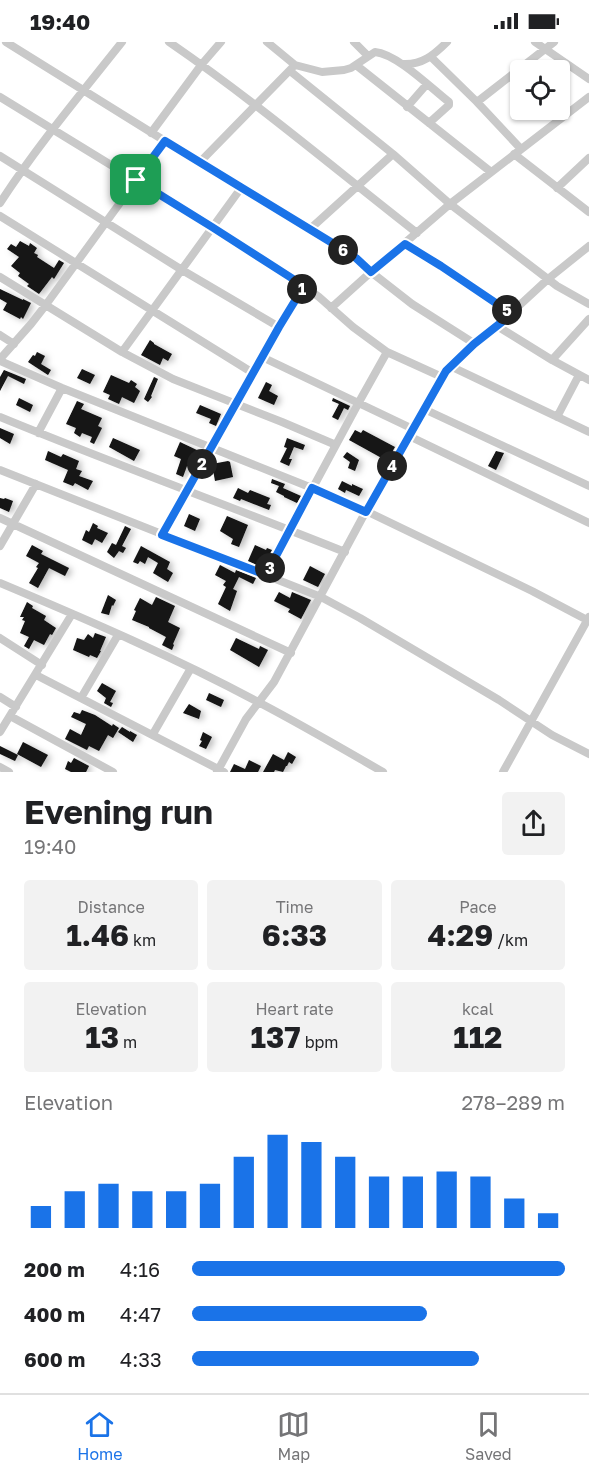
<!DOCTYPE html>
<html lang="en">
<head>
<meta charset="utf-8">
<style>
  body { margin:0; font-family:"Golos Text",sans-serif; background:#f2f2f2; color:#202124; height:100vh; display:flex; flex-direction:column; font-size:22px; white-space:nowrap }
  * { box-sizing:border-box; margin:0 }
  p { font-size:20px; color:#757577 }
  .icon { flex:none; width:33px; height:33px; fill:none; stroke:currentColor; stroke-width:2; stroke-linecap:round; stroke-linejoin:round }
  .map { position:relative; height:730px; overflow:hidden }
  .details { display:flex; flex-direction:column; background:#fff; flex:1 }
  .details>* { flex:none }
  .buttons { position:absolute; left:510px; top:18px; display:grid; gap:12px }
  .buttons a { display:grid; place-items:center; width:60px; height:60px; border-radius:6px; background:#fff; box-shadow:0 2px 4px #0004; font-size:30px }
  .pin { position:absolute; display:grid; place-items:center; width:51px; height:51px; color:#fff; margin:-26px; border-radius:12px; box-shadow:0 3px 9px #0006 }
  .km { position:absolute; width:30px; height:30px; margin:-15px; border-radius:50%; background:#222; color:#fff; font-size:16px; line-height:30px; text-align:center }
  .round { display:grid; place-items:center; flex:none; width:63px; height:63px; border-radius:6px; background:#f2f2f2 }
  .head { display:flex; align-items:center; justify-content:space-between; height:102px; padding:0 24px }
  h1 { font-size:33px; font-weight:700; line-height:45px }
  .metrics { display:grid; grid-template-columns:repeat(3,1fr); gap:9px; height:102px; padding:6px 24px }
  .metrics div { display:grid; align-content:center; border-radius:6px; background:#f2f2f2; text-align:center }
  .metrics b { font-size:30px; font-weight:700 }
  .metrics small { font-size:16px; font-weight:400 }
  .metrics p { font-size:16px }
  .chart { height:168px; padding:12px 24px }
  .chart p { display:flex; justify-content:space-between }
  .chart svg { width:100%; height:108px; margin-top:6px; stroke:#1a73e8; stroke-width:6 }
  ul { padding:0 24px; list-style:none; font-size:20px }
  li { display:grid; grid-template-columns:96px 72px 1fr; align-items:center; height:45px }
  li i { height:15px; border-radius:8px; background:#1a73e8 }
  .status { display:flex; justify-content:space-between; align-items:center; height:42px; padding:0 30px; background:#fff; direction:ltr }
  .status svg { height:16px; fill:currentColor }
  .tabs { display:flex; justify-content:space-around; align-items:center; height:84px; border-top:2px solid #e0e0e0; background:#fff; font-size:16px; color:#757577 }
  .tabs a { display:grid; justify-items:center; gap:3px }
  .tabs .active { color:#1a73e8 }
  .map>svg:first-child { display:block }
</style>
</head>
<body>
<div class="status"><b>19:40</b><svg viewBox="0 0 49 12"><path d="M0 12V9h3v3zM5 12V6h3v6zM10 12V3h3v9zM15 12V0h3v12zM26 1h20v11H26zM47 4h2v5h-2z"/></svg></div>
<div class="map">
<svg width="589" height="730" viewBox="0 0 589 730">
  <defs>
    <filter id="shadow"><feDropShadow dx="3.5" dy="2" stdDeviation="3" flood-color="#0004"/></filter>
  </defs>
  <rect width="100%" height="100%" fill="#fff"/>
  <path fill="#131313" filter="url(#shadow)" d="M20,199L29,204L30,201L37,206L34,211L38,213L37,215L54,226L59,218L64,221L54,237L52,235L39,252L27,244L29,242L18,234L20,231L11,224L19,215L7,207L11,202L16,205Z
    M0,247L23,258V257L31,261L23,277L21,275L20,277L3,268L7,261L0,257Z
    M150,298L154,301V302L172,312L168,319L163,316L160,323L141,313Z
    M37,310L45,314L41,322L51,328L48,333L28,320L33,313L35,314Z
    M82,327L95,333L90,342L77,336Z
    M4,328L26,337L24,342L8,334L0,349V335Z
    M111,333L129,341L131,338L137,342L135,345L140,349L134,361L122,355L119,362L108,357L110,353L103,350Z
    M154,335L158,337L151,354L152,355L148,360L144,357Z
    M266,340L272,343L269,349L278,354L274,363L258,356Z
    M19,356L33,363L30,370L16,363Z
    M333,356L350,364L348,368L344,366L338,378L332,375L339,362L332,359Z
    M77,359L84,362L81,367L102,376L98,384L102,386L94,402L90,400L92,395L82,391L80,395L74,391L76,386L66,382Z
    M200,363L221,372L216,384L209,381L211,377L196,371Z
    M0,386L14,392L10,402L0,396Z
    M355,388L361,391L363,388L395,405L387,419L349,398Z
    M113,396L140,408L134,419L109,405Z
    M287,396L305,403L303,408L294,405L289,417H292L289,424L280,420L287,406L284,405Z
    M180,400L201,410L192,426L187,424L183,435L176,432L181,417L174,414Z
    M48,409L61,415L63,412L79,419L76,427L82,429L79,434L93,439L88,448L75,441L73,444L63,440L68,428L45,418Z
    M496,409L504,411L496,428L488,424Z
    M347,410L359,418L355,429L348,426L350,420L343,415Z
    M228,419L230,420L233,435L215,439L212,422Z
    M272,437L285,442L283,446L301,454L297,461L284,455V454L276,450L279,444L271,441Z
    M342,439L352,444V442L363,447L359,454L346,448L345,451L338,447Z
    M238,446L248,451L250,448L270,456L267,462L271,463L269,468L241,457L240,459L233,456Z
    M0,456L4,457L5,456L13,459L9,470L0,466Z
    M189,472L200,477L195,489L184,484Z
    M227,474L248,483L239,505L231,502L233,497L220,489Z
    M93,481L98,484L97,486L108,491L102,501L95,497L92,503L82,498L86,488L89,490Z
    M125,484L131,487L122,504L126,506L123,511L119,509L114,516L107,510L112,501L116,503Z
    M32,503L43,509L41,512L69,526L65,534L49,526L38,546L29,541L38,526L36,525L39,521L26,514Z
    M255,503L266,508L267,506L272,508L266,519L260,516L257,523L248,519Z
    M141,504L170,520L167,527L173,531L168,540L153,531L158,521L148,515L145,522L140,519L138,522L133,520Z
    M220,523L235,531L236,528L256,536L253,542L239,535L233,547L237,549L230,569L218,562L226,545L223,543L226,539L215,533Z
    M310,524L325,532L318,545L303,538Z
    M279,550L290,556L292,550L311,558L301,577L288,570L290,567L274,559Z
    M108,553L116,558L113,564L112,563L109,573L101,571Z
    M156,555L175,564L168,580L180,586L173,602L174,603L172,608L162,603L166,595L149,586V585L132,578L136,569L134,568L140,556L152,563Z
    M27,560L33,564L32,566L46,574L44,578L56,586L52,593L50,592L44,603L34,598L29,607L24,604L29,595L20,591L25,579L22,578L24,575H20Z
    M95,591L106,595L100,609H101L97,616L90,613L89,615L73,608L77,596L84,598L88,592L93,596Z
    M236,596L259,607L260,604L268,608L259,625L230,608Z
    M102,641L116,649L110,660L113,661L111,665L104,661L106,656L97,649Z
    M209,651L224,658L221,665L206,658Z
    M189,662L201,669L199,677L183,671Z
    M82,668L95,673L112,684L113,682L119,686L113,696L108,693L99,709L89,704L87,708L65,697L70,687L81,693L86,682L71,675L74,670L80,672Z
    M122,685L130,690V689L137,693L133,700L118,690Z
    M203,690L212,695L206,707L199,704L202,699L200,698Z
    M23,700L48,713L41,725L17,712Z
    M0,704L18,713L15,719L0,712Z
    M288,710L296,715L292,722L289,720L287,724H286L283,730L275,728L274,730H263L273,712L284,718Z
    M74,716L89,724L86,730H71L65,727L68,719L71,721Z
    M249,718L261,724L258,730H230L234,722L245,727Z"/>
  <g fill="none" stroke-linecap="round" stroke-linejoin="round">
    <path stroke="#c9c9c9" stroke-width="8" d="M6,0L165,99L334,202L356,216L371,230L450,162L589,55
      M169,0C255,59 335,127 417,191
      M267,0L295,23L322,30L344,28L351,26L375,10C397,12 431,46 449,60V63L429,81
      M354,0L368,14
      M535,0L589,37
      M431,15L477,60L521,107
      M403,22C422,23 434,13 447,0
      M356,23L491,130
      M290,29L393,112L450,162L557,244L589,262
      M0,55L212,185L304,244L319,255L353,285L387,310L442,335
      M477,60L554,0
      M407,65L427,42
      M151,91L202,22L221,0
      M514,112L589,170
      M0,114L182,228L279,285
      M200,120L292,26
      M557,146L589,116
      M0,161C37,104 80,53 122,0
      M0,174L253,331
      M310,187L393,112
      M405,202L440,224L511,271
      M0,235L122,310L173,337L282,380L336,403
      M331,266L371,230L412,262L475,302
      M497,284L552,318L589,338
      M0,293L14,302
      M122,310L241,146
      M262,315L413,387
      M0,317L31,282L45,264L165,99
      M552,318L589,277
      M0,319L62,346L312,446L366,469L532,549L589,579
      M450,324L589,390
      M424,367L589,444
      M0,375C114,422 230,464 345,510
      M557,375L579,333
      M38,391L62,346
      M409,394L589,481
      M0,428L321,555L360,576L499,658L552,693L589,712
      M0,476L291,611
      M162,493L279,285L304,244
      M0,504L36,442
      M266,533L359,360L387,310
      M0,541C88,578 176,616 260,661C302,683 343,707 383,730
      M0,596L42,623
      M36,633L224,730
      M0,655L16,665
      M81,656L118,593
      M10,674L113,730
      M0,690L72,572
      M153,692L191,626
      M0,725L9,730
      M217,730L246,677L274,640L366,469L446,329L475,302L497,284L548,237L589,204
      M503,730L589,575"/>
  </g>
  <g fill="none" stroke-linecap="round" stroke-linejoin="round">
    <g stroke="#fff" stroke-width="12">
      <path id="route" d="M165,99L334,202L356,216L371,230L405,202L441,224L512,272L474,302L446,329L366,470L312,446L266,533L162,493L279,285L304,244L212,185L136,138Z"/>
    </g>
    <use href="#route" stroke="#1a73e8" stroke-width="8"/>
  </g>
</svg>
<div class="buttons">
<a><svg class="icon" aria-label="locate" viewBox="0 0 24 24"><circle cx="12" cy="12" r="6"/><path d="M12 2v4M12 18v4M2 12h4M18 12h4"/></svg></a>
</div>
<div class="pin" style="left:136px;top:138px;background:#1e9e55"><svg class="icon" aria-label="arrive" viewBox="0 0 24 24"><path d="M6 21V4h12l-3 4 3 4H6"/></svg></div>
<b class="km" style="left:302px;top:247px">1</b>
<b class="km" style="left:202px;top:422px">2</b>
<b class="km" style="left:270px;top:526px">3</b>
<b class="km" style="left:392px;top:424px">4</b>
<b class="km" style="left:507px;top:268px">5</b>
<b class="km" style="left:343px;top:208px">6</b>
</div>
<section class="details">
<div class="head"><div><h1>Evening run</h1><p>19:40</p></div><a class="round"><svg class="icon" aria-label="share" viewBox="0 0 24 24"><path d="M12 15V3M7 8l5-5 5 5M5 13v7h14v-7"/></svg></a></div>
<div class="metrics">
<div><p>Distance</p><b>1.46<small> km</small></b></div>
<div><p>Time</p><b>6:33</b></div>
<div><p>Pace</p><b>4:29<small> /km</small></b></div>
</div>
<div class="metrics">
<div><p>Elevation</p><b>13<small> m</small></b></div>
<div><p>Heart rate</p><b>137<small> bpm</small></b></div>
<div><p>kcal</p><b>112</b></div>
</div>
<div class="chart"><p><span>Elevation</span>278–289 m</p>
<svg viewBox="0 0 160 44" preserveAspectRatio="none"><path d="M5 44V35M15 44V29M25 44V26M35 44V29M45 44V29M55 44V26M65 44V15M75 44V6M85 44V9M95 44V15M105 44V23M115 44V23M125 44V21M135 44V23M145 44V32M155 44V38"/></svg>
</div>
<ul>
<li><b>200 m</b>4:16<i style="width:100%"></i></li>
<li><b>400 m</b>4:47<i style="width:63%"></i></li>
<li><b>600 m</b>4:33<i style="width:77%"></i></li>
</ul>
</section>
<nav class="tabs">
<a class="active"><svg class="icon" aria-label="home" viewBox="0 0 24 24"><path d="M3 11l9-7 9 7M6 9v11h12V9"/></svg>Home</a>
<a><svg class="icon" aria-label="map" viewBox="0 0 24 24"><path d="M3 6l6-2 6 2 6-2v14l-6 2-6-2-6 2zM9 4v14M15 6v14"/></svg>Map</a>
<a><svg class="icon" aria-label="saved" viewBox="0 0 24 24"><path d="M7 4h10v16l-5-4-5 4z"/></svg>Saved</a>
</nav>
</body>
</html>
